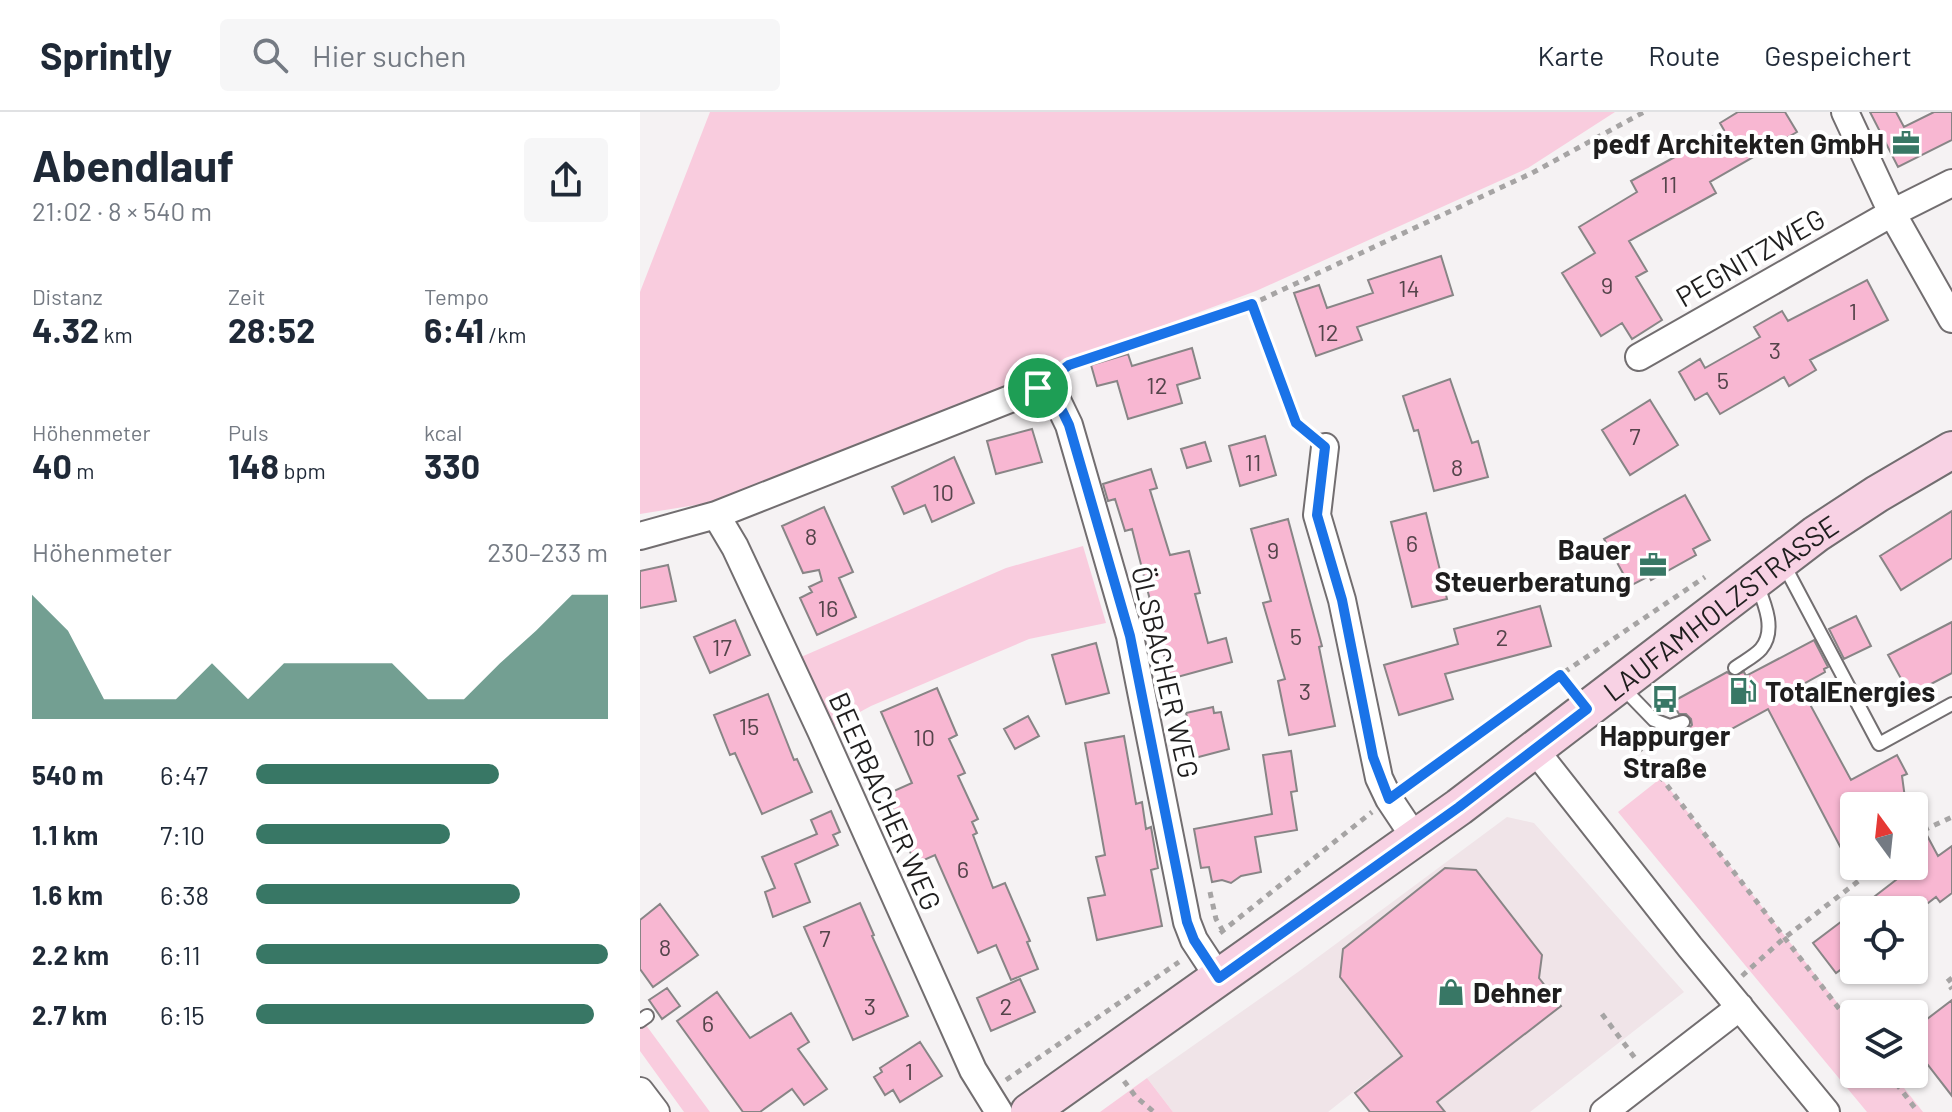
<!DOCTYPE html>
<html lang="de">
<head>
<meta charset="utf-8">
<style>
  body { margin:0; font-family:Barlow,sans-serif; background:#f6f6f7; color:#1f2937; height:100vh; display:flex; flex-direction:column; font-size:30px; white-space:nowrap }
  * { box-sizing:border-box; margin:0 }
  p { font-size:26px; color:#747a83 }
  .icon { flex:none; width:44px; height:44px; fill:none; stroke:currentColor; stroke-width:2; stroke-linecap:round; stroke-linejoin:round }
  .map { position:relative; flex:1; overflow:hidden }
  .details { display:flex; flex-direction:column; background:#fff; width:640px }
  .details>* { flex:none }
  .needle { width:52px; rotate:345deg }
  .controls { position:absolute; left:1200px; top:680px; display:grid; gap:16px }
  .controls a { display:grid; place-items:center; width:88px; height:88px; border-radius:8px; background:#fff; box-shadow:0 2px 6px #0004; font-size:40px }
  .pin { position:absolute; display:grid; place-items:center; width:68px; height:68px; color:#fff; margin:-34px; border:4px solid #fff; border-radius:50%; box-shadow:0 2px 8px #0007 }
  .round { display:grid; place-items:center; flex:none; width:84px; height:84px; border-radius:8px; background:#f6f6f7 }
  .summary { display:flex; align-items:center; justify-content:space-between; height:136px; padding:0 32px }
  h1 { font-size:44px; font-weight:700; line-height:60px }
  .figures { display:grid; grid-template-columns:repeat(3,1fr); gap:12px; height:136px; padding:8px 32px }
  .figures div { display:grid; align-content:center }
  .figures b { font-size:34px; font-weight:700 }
  .figures small { font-size:22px; font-weight:400 }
  .figures p { font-size:22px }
  .chart { height:224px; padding:16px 32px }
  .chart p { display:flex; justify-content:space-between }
  .chart svg { width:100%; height:144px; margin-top:8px; fill:#387765; opacity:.7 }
  ul { padding:0 32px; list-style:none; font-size:26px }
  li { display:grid; grid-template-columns:128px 96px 1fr; align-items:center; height:60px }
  li i { height:20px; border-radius:10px; background:#387765 }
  header { display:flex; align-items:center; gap:48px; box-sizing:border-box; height:112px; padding:0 40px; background:#fff; border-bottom:2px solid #e0e1e3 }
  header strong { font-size:38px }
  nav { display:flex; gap:44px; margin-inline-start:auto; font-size:28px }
  .search { width:560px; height:72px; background:#f6f6f7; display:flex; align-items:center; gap:20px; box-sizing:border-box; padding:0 28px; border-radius:8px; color:#747a83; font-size:30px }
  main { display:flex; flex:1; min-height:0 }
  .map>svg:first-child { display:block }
</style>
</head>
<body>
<header>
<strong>Sprintly</strong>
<div class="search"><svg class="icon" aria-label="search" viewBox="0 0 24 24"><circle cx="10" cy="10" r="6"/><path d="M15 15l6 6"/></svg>Hier suchen</div>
<nav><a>Karte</a><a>Route</a><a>Gespeichert</a></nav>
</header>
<main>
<section class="details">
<div class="summary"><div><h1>Abendlauf</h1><p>21:02 · 8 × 540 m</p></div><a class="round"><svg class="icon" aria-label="share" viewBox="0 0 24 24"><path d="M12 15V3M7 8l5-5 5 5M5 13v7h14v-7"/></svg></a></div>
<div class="figures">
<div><p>Distanz</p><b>4.32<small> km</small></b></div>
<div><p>Zeit</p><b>28:52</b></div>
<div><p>Tempo</p><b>6:41<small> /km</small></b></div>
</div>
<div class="figures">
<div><p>Höhenmeter</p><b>40<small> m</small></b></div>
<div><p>Puls</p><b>148<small> bpm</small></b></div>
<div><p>kcal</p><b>330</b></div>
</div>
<div class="chart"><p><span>Höhenmeter</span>230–233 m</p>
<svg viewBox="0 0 160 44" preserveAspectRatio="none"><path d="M0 44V6L10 17L20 38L30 38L40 38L50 27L60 38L70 27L80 27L90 27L100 27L110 38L120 38L130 27L140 17L150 6L160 6V44z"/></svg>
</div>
<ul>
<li><b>540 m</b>6:47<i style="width:69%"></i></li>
<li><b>1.1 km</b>7:10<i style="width:55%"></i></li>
<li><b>1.6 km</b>6:38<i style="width:75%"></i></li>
<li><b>2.2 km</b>6:11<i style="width:100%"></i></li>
<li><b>2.7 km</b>6:15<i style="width:96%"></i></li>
</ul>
</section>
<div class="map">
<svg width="1312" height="1000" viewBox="0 0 1312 1000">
  <rect width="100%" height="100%" fill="#f5f2f3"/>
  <path fill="#f0e4e8" d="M867,705L894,711L1044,880L890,1000H760L732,965L688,1000H533L507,966L658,860Z"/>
  <path fill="#f9ccde" d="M70,0H975L888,56L616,179L401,259L81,389L0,402V180Z
    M443,434L466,511L389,527L231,594L194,614L161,545L366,456Z
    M1021,666L1214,912V962H1253L1283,1000H1227L978,700Z
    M0,905L70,1000H44L0,939Z
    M507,966L533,1000H460Z"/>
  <path fill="#f8b7d2" stroke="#888586" stroke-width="2" d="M1098,0H1145L1157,20L1070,70L1076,81L989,129L1007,159L996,165L1022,208L992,227L982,211L961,224L922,161L955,141L939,115L997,80L991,69L1084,18L1080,11Z
    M1230,0H1256L1264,15L1294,0H1312V28L1258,55Z
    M801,144L813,183L717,215L722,228L676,244L654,181L679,173L687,196L733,181L728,168Z
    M1227,168L1248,208L1170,248L1176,258L1149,274L1144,265L1080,302L1067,281L1055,288L1039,260L1060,247L1065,256L1120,225L1114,215L1142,199L1148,209Z
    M552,236L560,266L537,273L542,291L488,307L477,269L457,274L451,253L488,242L492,254Z
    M810,267L832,331L838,329L848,365L794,379L778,318L774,319L763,284Z
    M1010,288L1038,333L990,363L962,318Z
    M392,317L402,350L356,362L347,329Z
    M625,324L636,363L600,374L589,334Z
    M565,330L571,349L547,356L541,337Z
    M314,345L334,391L292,410L285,393L264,402L252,375Z
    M511,357L517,376L510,378L530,443L549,439L560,481L555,482L568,531L586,526L592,550L530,567L492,417L485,419L475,387L468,389L463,372Z
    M1045,383L1070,428L1053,437L1056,443L1011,468L1009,464L990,474L964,427Z
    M184,395L213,460L199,466L216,505L177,523L160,486L172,480L169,475L182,469L179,458L163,461L142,414Z
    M1312,399V446L1261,478L1240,444Z
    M786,401L807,487L772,495L751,410Z
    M648,407L682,534L679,535L695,614L649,623L638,569L645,567L623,491L631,489L611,417Z
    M28,453L36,489L0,496V459Z
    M900,494L911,534L805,562L813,587L759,603L744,553L818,532L814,517Z
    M1216,504L1231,534L1204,547L1189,517Z
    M95,508L110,543L70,561L54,525Z
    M1312,510V561L1270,583L1248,543Z
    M1174,528L1188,555L1184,557L1185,560L1160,574L1211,668L1257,643L1267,662L1262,664L1265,686L1250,694H1214V761L1128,597L1057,636L1047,618L1052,613L1051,607L1046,602H1039L1032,590L1087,560L1092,564L1104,560L1106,564Z
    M456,531L469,581L426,592L412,543Z
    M297,576L317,623L309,627L325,661L318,664L338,707L332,710L337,721L333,723L353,776L365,771L390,829L387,830L398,857L371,868L356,833L338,841L295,743L275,752L247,682L272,671L241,600Z
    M128,582L154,648L157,647L172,680L122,702L95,641L90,643L74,603Z
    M573,595L574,601L581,600L589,637L551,647L543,610L548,609L546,601Z
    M388,604L399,624L375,637L364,617Z
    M484,624L496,692L502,690L506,717L511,715L518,756L511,758L522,814L457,828L448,786L465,783L456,745L465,743L445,631Z
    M651,639L657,679L651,680L657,718L615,725L621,760L601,764L591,771L582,768L572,770L569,755L561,756L554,717L632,702L623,643Z
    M191,699L200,720L193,723L198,733L155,752L170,790L133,805L125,780L135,776L122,745L177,722L171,708Z
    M1274,699L1298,744L1312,734V781L1300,790L1296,785L1279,798H1217L1274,754Z
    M805,756L836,758L902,843L899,866L921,894L797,990L805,1000H730L715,981L762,944L700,865L703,837Z
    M220,791L234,823L232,824L268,904L213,928L164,815Z
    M20,792L58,843L13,875L0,857V808Z
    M1214,800V848L1196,861L1173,831Z
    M380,867L395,900L351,919L337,886Z
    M27,876L40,894L22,907L9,888Z
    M77,880L110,926L151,901L169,930L158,937L187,977L164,993L152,977L120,1000H103L37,909Z
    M1312,888V984L1274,935V917Z
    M280,930L302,964L260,990L253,978L245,983L234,965L242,960L240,956Z"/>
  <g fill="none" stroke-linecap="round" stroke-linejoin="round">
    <g stroke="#726e70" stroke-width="16">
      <path id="lane" d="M1143,451L1239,632L1312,592
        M1095,556C1103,550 1115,544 1121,537C1137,518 1124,490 1116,470
        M982,575L1014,608L1030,614L1043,610
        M0,909L7,904"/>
    </g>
    <g stroke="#726e70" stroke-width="30">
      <path id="street" d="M1205,0L1252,101L1312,207
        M999,245L1252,101L1312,71
        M685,335L677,403L702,488L739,666L749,687L775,726
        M76,403L95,435L181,619L333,958L359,1000
        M0,424L76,403L398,276L416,286L429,313L490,524L547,810L554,828L579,866
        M895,638L1050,835L1186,1000
        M0,979L16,1000
        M964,1000L1100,895"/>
    </g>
    <g stroke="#726e70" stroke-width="40">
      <g id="secondary">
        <path id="s1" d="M389,1000L819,695L1176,422L1237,382L1312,338"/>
      </g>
    </g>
    <path stroke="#a6a4a4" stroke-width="5" stroke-dasharray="6 6" stroke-linecap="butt" d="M612,192L656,311L669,321
      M418,261L429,253L612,192L892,61L1004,0
      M965,621L996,633L1214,916
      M768,672L920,563L1065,465
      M1274,726L1286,717L1312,705
      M570,780L576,807L583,819
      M580,821L732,700
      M1102,864L1143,827L1238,754
      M1312,866L1307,870L1312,877
      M962,902L995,946
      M1249,962L1278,1000
      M366,968L539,850
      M484,969L496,985L514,1000"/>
    <use href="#lane" stroke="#fff" stroke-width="12"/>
    <use href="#street" stroke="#fff" stroke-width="26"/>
    <use href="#secondary" stroke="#f8d2e4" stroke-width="36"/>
  </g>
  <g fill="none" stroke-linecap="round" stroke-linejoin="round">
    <g stroke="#fff" stroke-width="16">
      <path id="route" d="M612,192L656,311L685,335L677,403L702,488L733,645L749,687L920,563L947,597L819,695L579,866L554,828L547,810L490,524L429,313L416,286L398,276L429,253Z"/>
    </g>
    <use href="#route" stroke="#1a73e8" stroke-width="10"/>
  </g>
  <defs>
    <g id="office-bare" transform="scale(2.16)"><path d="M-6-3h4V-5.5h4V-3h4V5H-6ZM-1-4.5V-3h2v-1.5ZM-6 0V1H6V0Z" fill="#387765" stroke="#fff" stroke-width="2.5" paint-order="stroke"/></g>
    <g id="fuel-bare" transform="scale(2.16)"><path d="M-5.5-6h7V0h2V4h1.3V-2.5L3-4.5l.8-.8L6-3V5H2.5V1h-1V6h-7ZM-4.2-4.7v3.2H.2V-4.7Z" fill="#387765" stroke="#fff" stroke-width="2.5" paint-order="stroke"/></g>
    <g id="bus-bare" transform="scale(2.16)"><path d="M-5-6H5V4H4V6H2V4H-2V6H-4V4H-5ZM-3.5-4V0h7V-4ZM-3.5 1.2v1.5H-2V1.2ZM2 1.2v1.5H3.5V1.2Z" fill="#387765" stroke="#fff" stroke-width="2.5" paint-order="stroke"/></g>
    <g id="shop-bare" transform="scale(2.16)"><path d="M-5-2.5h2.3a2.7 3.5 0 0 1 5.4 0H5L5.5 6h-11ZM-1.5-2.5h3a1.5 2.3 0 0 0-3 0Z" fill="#387765" stroke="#fff" stroke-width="2.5" paint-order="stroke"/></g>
  </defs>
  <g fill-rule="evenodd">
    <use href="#office-bare" x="1266" y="31"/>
    <use href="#office-bare" x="1013" y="453"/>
    <use href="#fuel-bare" x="1103" y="579"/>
    <use href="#bus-bare" x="1025" y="587"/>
    <use href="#shop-bare" x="811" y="880"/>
  </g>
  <g text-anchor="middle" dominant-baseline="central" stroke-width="8" stroke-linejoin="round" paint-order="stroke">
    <g font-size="24" fill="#55444b">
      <text x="1029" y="71">11</text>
      <text x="967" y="172">9</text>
      <text x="769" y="175">14</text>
      <text x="1213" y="198">1</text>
      <text x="688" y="219">12</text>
      <text x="1135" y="237">3</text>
      <text x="1083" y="267">5</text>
      <text x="517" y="272">12</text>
      <text x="995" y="323">7</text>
      <text x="613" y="349">11</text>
      <text x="817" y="354">8</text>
      <text x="303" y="379">10</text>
      <text x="171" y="423">8</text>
      <text x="772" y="430">6</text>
      <text x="633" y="437">9</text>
      <text x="188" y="495">16</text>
      <text x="656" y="523">5</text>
      <text x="862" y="524">2</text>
      <text x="82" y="534">17</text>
      <text x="665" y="578">3</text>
      <text x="109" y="613">15</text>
      <text x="284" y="624">10</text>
      <text x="323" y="756">6</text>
      <text x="185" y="825">7</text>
      <text x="25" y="834">8</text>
      <text x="230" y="893">3</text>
      <text x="366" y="893">2</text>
      <text x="68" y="910">6</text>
      <text x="269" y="958">1</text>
    </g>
    <g font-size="28" font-weight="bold" fill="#1f1e1e" stroke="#fff" text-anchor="end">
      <text x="1244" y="31">pedf Architekten GmbH</text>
      <text x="991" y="437">Bauer<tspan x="991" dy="32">Steuerberatung</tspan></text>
      <text x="1125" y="579" text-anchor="start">TotalEnergies</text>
      <text x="1025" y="623" text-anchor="middle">Happurger<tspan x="1025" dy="32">Straße</tspan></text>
      <text x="833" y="880" text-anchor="start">Dehner</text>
    </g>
    <g font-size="28" fill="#1f1e1e" stroke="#fff">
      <text transform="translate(1110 145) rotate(-30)">PEGNITZWEG</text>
      <text stroke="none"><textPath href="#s1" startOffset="856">LAUFAMHOLZSTRASSE</textPath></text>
      <text transform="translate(526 560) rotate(77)">ÖLSBACHER WEG</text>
      <text transform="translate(246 689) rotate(66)">BEERBACHER WEG</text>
    </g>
  </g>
</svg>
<div class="controls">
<a><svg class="needle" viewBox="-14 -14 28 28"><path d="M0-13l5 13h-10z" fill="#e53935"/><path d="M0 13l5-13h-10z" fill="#747a83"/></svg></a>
<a><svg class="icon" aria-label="locate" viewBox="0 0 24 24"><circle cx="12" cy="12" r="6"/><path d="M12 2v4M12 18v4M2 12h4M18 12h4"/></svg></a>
<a><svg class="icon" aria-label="layers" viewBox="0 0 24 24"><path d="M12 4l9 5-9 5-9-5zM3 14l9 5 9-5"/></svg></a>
</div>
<div class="pin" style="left:398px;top:276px;background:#1e9e55"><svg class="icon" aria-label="arrive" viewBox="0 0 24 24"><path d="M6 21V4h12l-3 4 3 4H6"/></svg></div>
</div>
</main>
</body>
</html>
